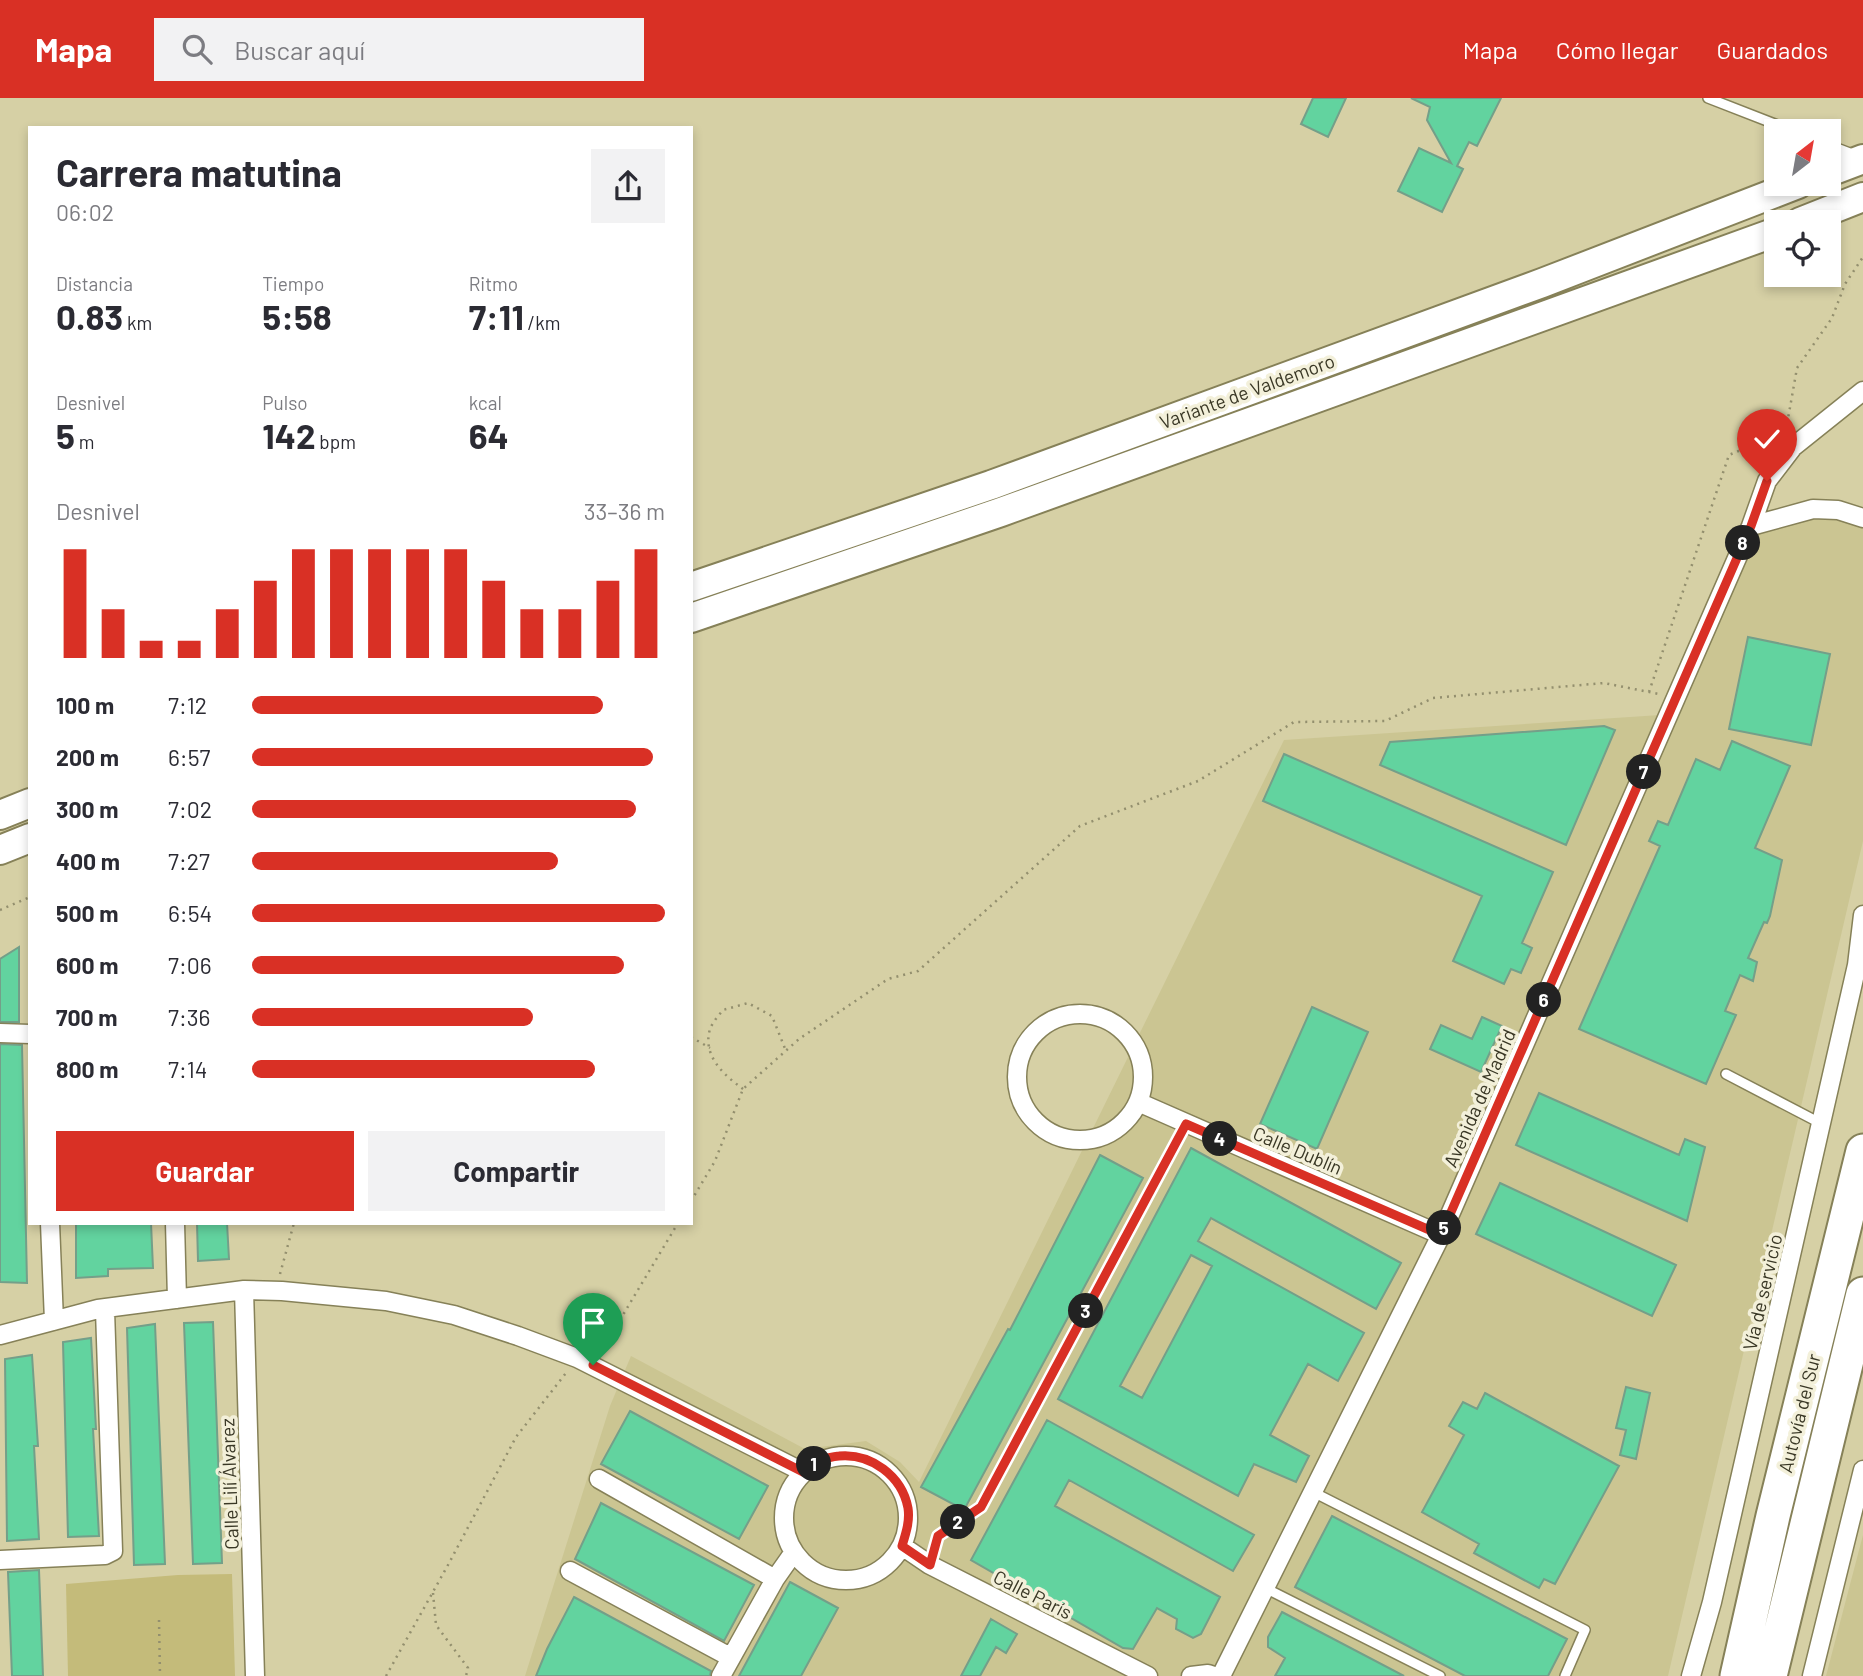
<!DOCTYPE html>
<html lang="es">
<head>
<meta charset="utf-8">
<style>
  body { margin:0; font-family:Barlow,sans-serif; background:#f2f2f3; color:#2b2b33; height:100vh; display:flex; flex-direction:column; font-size:26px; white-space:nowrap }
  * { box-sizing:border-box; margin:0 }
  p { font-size:23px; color:#7c7c81 }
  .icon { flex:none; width:38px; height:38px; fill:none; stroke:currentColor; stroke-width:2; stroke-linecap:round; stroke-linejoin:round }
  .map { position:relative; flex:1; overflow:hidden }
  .details { position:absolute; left:28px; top:28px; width:665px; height:1099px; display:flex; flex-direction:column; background:#fff; border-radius:0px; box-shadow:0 4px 10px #0003 }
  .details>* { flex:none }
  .needle { width:46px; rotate:31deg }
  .tools { position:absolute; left:1764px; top:21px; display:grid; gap:14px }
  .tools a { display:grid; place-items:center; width:77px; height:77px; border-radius:0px; background:#fff; box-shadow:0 4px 10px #0003; font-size:35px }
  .pin { position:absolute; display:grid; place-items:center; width:60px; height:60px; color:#fff; margin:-72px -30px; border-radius:50% 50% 50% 0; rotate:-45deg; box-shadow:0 0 7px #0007 }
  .pin .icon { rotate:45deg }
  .km { position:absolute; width:35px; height:35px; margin:-18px; border-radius:50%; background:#222; color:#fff; font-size:19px; line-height:35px; text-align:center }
  .round { display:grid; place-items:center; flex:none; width:74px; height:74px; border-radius:0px; background:#f2f2f3 }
  .summary { display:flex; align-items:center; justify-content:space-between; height:119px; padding:0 28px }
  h1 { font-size:38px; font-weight:700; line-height:52px }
  .figures { display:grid; grid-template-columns:repeat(3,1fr); gap:10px; height:119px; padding:7px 28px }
  .figures div { display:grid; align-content:center }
  .figures b { font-size:35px; font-weight:700 }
  .figures small { font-size:19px; font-weight:400 }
  .figures p { font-size:19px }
  .chart { height:196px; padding:14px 28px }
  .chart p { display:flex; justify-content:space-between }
  .chart svg { width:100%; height:126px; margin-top:7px; stroke:#d93025; stroke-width:6 }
  .action { display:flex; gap:14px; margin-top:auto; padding:14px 28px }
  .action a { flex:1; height:80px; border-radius:0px; background:#d93025; color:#fff; font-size:28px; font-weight:700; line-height:80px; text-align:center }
  .action a+a { background:#f2f2f3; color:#2b2b33 }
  ul { padding:0 28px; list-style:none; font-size:23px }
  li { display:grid; grid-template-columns:112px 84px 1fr; align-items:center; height:52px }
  li i { height:18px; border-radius:9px; background:#d93025 }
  header { display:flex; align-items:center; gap:42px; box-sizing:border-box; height:98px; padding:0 35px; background:#d93025; color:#fff }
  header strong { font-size:33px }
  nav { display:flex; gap:38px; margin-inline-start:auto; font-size:24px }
  .search { width:490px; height:63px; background:#f2f2f3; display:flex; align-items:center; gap:18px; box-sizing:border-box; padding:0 24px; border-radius:0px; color:#7c7c81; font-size:26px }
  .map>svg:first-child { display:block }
</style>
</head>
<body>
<header>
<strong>Mapa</strong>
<div class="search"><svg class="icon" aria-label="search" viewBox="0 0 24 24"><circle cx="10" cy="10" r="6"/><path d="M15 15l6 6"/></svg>Buscar aquí</div>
<nav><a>Mapa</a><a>Cómo llegar</a><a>Guardados</a></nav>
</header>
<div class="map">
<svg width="1863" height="1578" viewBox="0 0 1863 1578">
  <rect width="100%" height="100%" fill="#d6d0a5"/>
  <path fill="#cbc592" d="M1813,411L1863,420V743L1668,1578H525L610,1308L631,1258L805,1351L866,1343L900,1364L919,1384L1284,642L1660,617L1751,428Z
    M1863,1437V1578H1826Z"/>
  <path fill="#c4bb7a" d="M232,1476L235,1578H68L66,1486L178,1477Z"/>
  <path fill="#62d39f" stroke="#749f89" stroke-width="2" fill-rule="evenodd" d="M1313,0H1346L1328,39L1301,26Z
    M1411,0H1501L1477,48L1469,44L1457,68L1463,71L1442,114L1398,93L1419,50L1451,65L1427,22L1430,9Z
    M1748,539L1830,556L1811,647L1729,631Z
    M1604,628L1615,632L1566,747L1380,667L1390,644Z
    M1732,643L1790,668L1755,750L1782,762L1770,818L1767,825L1764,824L1748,860L1757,864L1753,883L1740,877L1725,913L1736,917L1706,986L1579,931L1660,748L1649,743L1658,723L1668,727L1696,661L1720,672Z
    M1284,656L1553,774L1522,845L1532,850L1521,875L1511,871L1504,886L1453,863L1482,798L1263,703Z
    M19,849V924H0V861Z
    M1312,909L1368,934L1317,1051L1260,1026Z
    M1482,919L1502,928L1481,974L1430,951L1441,927L1472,941Z
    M0,946L22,947L27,1185L0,1184Z
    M1539,995L1679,1057L1685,1041L1705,1049L1687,1123L1516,1047Z
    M1191,1050L1401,1165L1376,1211L1211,1120L1198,1143L1364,1235L1338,1283L1308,1266L1270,1337L1309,1358L1296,1384L1254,1366L1238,1398L1058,1301ZM1191,1157L1212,1168L1142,1300L1120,1288Z
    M1100,1057L1143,1080L964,1412L921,1389L1008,1231L1010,1232Z
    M1500,1085L1676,1167L1652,1218L1476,1136Z
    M76,1125H151L153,1170L108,1171V1178L76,1180Z
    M197,1125H227L229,1161L198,1163Z
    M213,1224L222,1465L193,1466L184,1225Z
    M155,1226L165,1466L134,1467L127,1230Z
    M91,1240L96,1331H93L99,1438L68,1439L63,1244Z
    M32,1257L38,1348H34L39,1441L7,1443L5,1261Z
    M1626,1289L1650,1295L1636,1361L1620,1357L1626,1332L1616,1330Z
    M1485,1295L1619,1368L1555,1486L1544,1481L1539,1490L1474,1455L1479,1446L1422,1414L1464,1337L1449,1328L1463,1304L1477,1311Z
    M630,1313L768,1388L739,1441L601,1366Z
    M1047,1322L1254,1437L1233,1473L1069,1382L1055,1408L1220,1499L1201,1536L1193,1540L1176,1531L1177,1521L1157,1510L1133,1551L1123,1550L971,1462Z
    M601,1405L754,1487L724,1543L575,1461Z
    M1332,1418L1567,1541L1548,1578H1465L1295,1489Z
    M39,1472L43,1578H12L8,1474Z
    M790,1484L838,1510L801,1578H739Z
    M574,1499L711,1573L710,1578H536L547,1551Z
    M1282,1514L1404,1578H1275L1285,1560L1268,1549V1539Z
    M991,1521L1017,1536L1006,1555L996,1549L980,1578H961Z"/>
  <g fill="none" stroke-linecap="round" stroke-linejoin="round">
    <g stroke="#868158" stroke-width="12">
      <path id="service" d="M1708,0L1793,33
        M1829,47L1855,57
        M1726,976L1822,1026
        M1313,1394L1585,1532L1565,1578
        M930,1467L938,1438L981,1409L1186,1026
        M1265,1490L1440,1578"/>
    </g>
    <g stroke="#868158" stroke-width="21">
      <path id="minor" d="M1751,428L1813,411L1838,412L1863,420
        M1017 979a63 63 0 1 1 126 0a63 63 0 1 1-126 0Z
        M0,935L30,936
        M1138,1004L1441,1137
        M50,1125L54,1223
        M175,1125L177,1201
        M244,1192L255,1578
        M0,1237L98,1211L244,1192L282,1193L386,1203L454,1217L518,1238L577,1260L803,1374
        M784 1420a62 62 0 1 1 124 0a62 62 0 1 1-124 0Z
        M599,1381L775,1481
        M902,1448L930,1467L1148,1578
        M0,1462L105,1457L113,1453L105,1212
        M570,1473L730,1559
        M721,1578L775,1481L794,1454
        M1191,1578L1208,1576L1214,1578
        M1221,1578L1441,1137L1751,428L1767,383L1793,349L1863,293
        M1691,1578L1712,1504L1857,867L1863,817
        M1812,1578L1863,1372"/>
    </g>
    <g stroke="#868158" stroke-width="32">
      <path id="primary" d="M1829,74L1863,61
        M1800,124L1863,99
        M691,489L991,387L1542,185L1798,86
        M691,520L1001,414L1776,134
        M0,717L30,705
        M0,752L30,740"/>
    </g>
    <g stroke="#868158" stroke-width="37">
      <path id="motorway" d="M1737,1578L1773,1418L1863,1053
        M1770,1578L1863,1196"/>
    </g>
    <path stroke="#938f6e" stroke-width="2.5" stroke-dasharray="2 5" stroke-linecap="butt" d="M1786,332L1797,270L1832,220L1845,186L1863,159
      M1649,594L1729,357L1783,334
      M0,812L30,799
      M691,939L710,950
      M743,991C724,977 702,958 710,931C712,925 719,917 723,912L748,905L772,918L786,953
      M691,1103L715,1063L743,991L799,941L888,881L918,873L1080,728L1198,683L1294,624L1385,623L1433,600L1604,585L1659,596
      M280,1176L294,1125
      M602,1252L678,1125
      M433,1495L436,1527L468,1570L466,1578
      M159,1522L160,1578
      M386,1578L448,1467L516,1339L566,1275"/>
    <use href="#service" stroke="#fff" stroke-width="9"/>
    <use href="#minor" stroke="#fff" stroke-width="18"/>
    <use href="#primary" stroke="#fff" stroke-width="28"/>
    <use href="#motorway" stroke="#fff" stroke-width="33"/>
  </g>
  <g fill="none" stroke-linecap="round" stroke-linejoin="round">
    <g stroke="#fff" stroke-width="14">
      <path id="route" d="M593,1267L803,1374C814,1366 825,1359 839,1358C871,1355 902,1378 908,1410C910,1423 906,1435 902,1448L930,1467L938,1438L981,1409L1186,1026L1441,1137L1751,428L1767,383"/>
    </g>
    <use href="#route" stroke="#d93025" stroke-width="9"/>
  </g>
  <g text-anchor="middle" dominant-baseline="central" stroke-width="7" stroke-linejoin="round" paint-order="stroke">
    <g font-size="19" fill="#393725" stroke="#f3f0da">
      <text transform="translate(1247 293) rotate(-20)">Variante de Valdemoro</text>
      <text transform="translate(1479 1000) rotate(-66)">Avenida de Madrid</text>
      <text transform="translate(1298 1052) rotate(23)">Calle Dublín</text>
      <text transform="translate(1762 1194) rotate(-77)">Vía de servicio</text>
      <text transform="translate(1799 1315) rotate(-76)">Autovía del Sur</text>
      <text transform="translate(229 1386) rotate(-92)">Calle Lilí Álvarez</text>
      <text transform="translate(1033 1496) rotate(27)">Calle París</text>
    </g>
  </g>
</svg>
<div class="tools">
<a><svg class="needle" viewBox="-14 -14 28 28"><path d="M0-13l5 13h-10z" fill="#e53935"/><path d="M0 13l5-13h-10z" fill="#7c7c81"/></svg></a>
<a><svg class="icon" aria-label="locate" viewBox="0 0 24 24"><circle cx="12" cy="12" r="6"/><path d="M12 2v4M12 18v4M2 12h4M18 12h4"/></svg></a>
</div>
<div class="pin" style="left:593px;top:1267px;background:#1e9e55"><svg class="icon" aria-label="arrive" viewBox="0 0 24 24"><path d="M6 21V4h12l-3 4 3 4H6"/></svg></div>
<div class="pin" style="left:1767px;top:383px;background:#d93025"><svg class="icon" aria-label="check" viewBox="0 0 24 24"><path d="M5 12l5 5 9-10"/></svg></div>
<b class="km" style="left:814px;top:1366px">1</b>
<b class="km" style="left:958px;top:1424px">2</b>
<b class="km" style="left:1086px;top:1213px">3</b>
<b class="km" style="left:1220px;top:1041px">4</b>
<b class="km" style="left:1444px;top:1130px">5</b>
<b class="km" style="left:1544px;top:902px">6</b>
<b class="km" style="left:1644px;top:674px">7</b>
<b class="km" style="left:1743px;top:445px">8</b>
<section class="details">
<div class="summary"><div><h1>Carrera matutina</h1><p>06:02</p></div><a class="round"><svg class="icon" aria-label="share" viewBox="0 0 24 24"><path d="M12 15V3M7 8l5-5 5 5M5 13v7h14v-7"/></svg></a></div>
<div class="figures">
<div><p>Distancia</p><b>0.83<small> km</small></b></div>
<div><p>Tiempo</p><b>5:58</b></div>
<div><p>Ritmo</p><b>7:11<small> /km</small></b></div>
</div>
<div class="figures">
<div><p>Desnivel</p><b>5<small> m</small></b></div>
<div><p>Pulso</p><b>142<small> bpm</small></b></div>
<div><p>kcal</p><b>64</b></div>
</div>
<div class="chart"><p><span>Desnivel</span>33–36 m</p>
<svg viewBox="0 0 160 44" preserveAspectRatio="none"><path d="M5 44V6M15 44V27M25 44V38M35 44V38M45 44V27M55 44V17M65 44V6M75 44V6M85 44V6M95 44V6M105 44V6M115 44V17M125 44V27M135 44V27M145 44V17M155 44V6"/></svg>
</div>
<ul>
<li><b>100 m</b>7:12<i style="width:85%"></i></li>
<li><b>200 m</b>6:57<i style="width:97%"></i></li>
<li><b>300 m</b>7:02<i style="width:93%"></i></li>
<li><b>400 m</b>7:27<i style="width:74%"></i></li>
<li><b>500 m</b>6:54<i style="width:100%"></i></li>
<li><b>600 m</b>7:06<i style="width:90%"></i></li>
<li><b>700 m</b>7:36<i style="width:68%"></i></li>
<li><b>800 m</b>7:14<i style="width:83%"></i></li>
</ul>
<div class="action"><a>Guardar</a><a>Compartir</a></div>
</section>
</div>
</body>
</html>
